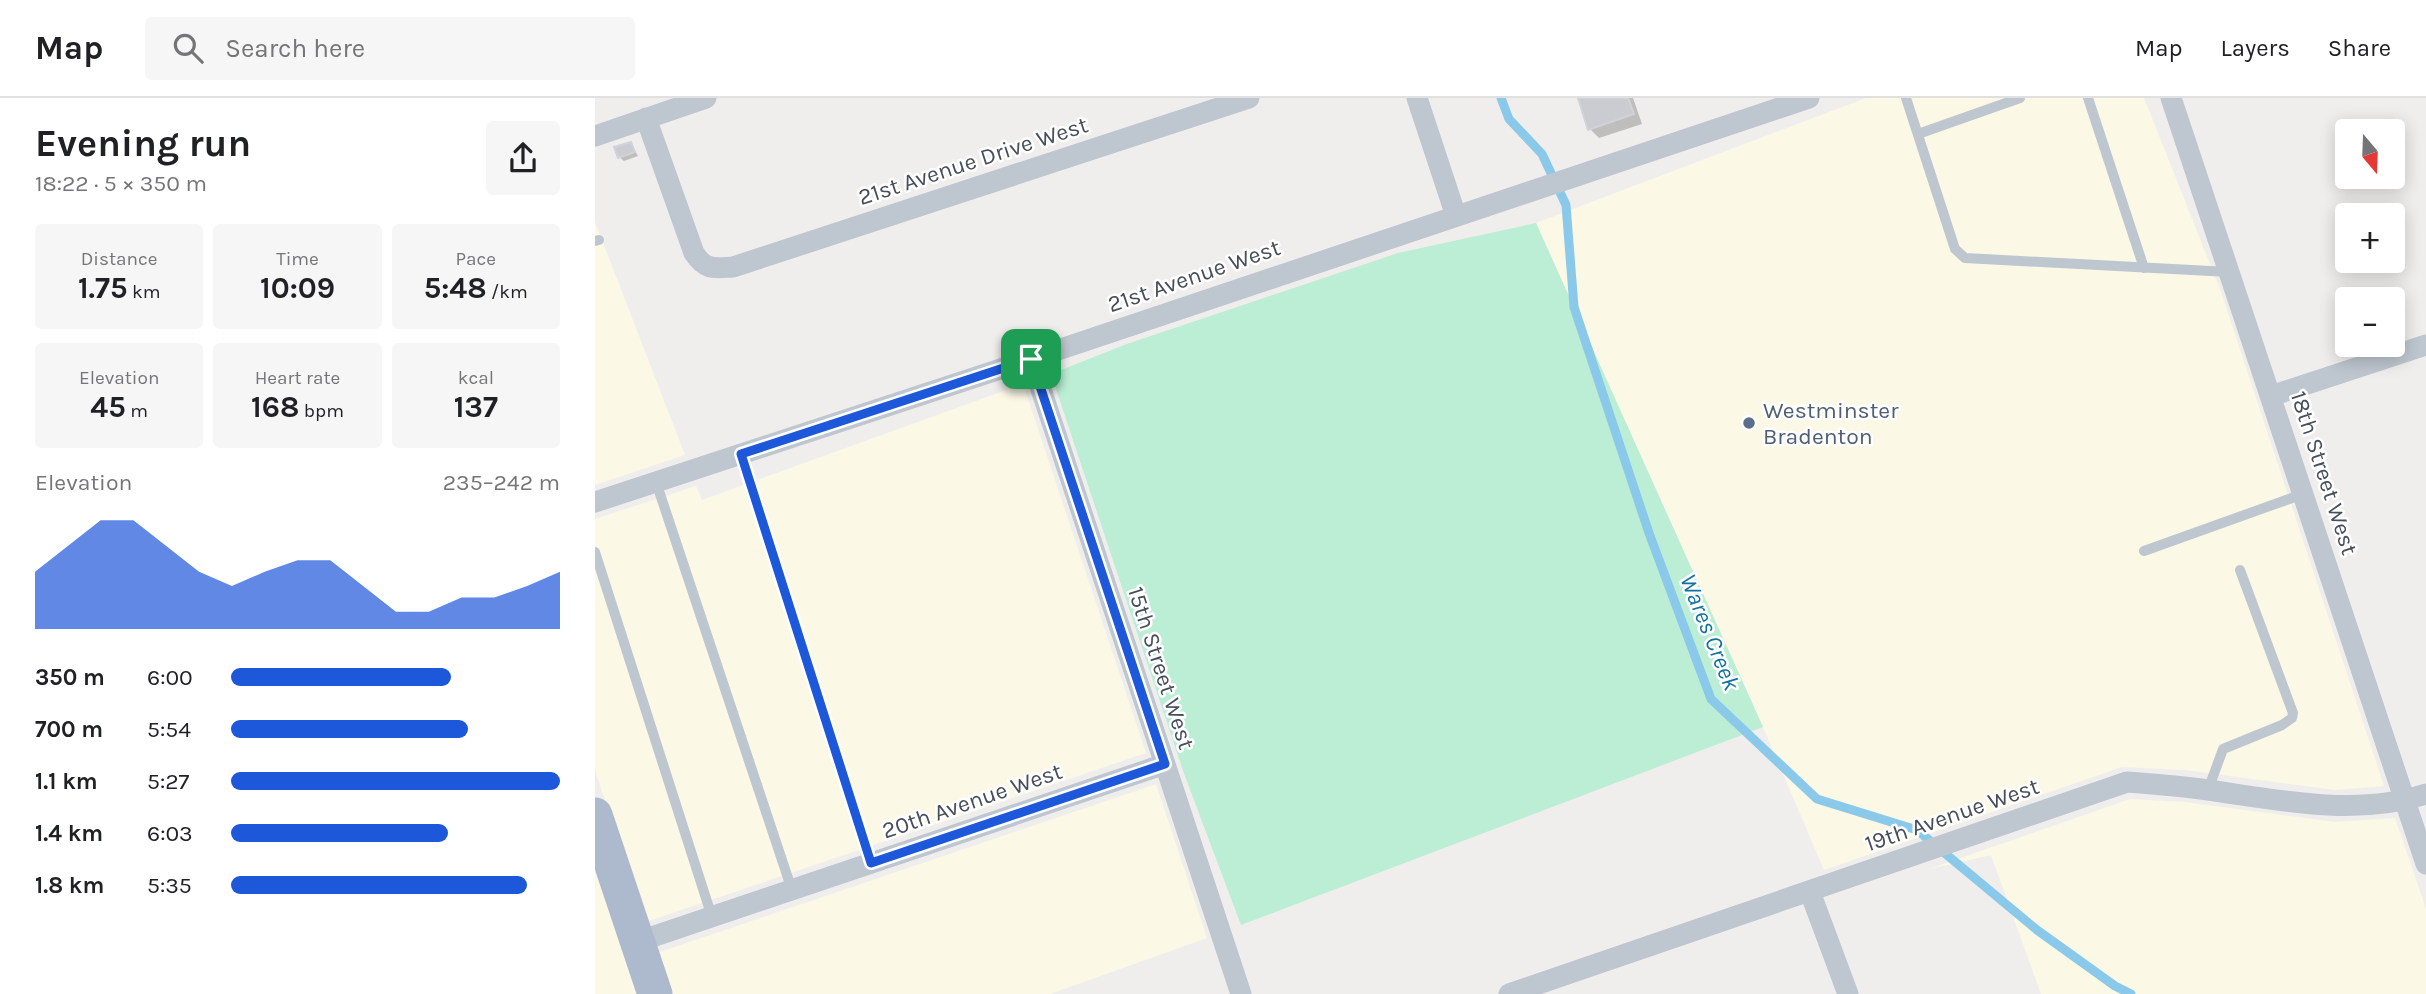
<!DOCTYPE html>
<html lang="en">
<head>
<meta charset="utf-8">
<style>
  body { margin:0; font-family:Karla,sans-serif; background:#f6f6f6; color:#202124; height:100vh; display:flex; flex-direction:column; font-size:26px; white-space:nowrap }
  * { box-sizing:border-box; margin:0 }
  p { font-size:23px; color:#757577 }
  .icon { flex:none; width:38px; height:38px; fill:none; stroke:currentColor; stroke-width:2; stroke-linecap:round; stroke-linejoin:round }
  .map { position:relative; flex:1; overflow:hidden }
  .drawer { display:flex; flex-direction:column; background:#fff; width:595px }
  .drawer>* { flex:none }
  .needle { width:46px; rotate:161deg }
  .controls { position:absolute; left:1740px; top:21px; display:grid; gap:14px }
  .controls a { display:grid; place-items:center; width:70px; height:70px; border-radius:7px; background:#fff; box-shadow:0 4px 18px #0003; font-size:35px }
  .pin { position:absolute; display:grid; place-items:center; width:60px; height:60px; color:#fff; margin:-30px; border-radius:14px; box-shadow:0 4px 10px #0006 }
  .round { display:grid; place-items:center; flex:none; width:74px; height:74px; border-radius:7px; background:#f6f6f6 }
  .summary { display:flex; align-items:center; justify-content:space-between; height:119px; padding:0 35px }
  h1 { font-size:38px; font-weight:700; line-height:52px }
  .metrics { display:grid; grid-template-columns:repeat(3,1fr); gap:10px; height:119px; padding:7px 35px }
  .metrics div { display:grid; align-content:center; border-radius:7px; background:#f6f6f6; text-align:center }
  .metrics b { font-size:30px; font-weight:700 }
  .metrics small { font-size:19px; font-weight:400 }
  .metrics p { font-size:19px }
  .chart { height:196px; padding:14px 35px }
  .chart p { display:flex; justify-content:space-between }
  .chart svg { width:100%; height:126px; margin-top:7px; fill:#1d57da; opacity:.7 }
  ul { padding:0 35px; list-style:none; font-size:23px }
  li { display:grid; grid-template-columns:112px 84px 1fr; align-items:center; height:52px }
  li i { height:18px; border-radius:9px; background:#1d57da }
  header { display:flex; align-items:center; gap:42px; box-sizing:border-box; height:98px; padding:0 35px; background:#fff; border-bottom:2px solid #e0e0e0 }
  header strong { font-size:33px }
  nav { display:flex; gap:38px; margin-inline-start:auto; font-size:24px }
  .search { width:490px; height:63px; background:#f6f6f6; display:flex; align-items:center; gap:18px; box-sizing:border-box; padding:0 24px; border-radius:7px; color:#757577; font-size:26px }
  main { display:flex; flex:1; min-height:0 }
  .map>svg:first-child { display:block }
</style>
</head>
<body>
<header>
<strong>Map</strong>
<div class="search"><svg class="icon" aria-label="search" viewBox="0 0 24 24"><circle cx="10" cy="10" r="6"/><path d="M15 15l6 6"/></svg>Search here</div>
<nav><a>Map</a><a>Layers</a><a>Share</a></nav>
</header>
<main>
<section class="drawer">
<div class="summary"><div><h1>Evening run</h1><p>18:22 · 5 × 350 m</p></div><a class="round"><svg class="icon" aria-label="share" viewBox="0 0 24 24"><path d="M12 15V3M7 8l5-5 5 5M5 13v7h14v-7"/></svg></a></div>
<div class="metrics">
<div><p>Distance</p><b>1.75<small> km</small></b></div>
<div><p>Time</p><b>10:09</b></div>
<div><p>Pace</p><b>5:48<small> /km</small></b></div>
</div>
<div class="metrics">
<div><p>Elevation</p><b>45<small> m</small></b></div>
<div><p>Heart rate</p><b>168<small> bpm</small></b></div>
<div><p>kcal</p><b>137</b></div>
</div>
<div class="chart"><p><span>Elevation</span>235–242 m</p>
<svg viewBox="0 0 160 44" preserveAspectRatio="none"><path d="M0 44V24L10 15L20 6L30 6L40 15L50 24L60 29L70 24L80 20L90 20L100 29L110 38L120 38L130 33L140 33L150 29L160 24V44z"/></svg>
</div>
<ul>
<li><b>350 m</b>6:00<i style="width:67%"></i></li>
<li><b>700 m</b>5:54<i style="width:72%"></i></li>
<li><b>1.1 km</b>5:27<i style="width:100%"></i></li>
<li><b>1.4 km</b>6:03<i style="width:66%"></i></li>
<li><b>1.8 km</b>5:35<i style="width:90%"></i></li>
</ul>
</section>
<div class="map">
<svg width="1831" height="896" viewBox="0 0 1831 896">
  <rect width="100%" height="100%" fill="#f0eeed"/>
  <path fill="#fbf8e6" d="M1271,0H1549L1625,191L1789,688L1740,692L1590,672L1527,669L1229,772L1168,629L941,125Z
    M0,124L90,357L0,387Z
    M428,286L551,655L51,824L0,672V421L101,388L107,402Z
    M561,686L612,840L455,896H75L62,855Z
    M1535,701L1589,704L1740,724L1800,720L1831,811V896H1446L1396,757L1334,771Z
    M0,762L45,896H0Z"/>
  <path fill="#bcedd5" d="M941,125L1168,629L646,827L588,673L456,276L529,247L803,155Z"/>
  <path fill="#0003" d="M984,0H1038L1047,26L1004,40L995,31Z
    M36,46L43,58L29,63L24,59Z"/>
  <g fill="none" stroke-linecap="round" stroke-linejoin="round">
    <path stroke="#8ac9e9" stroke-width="9" d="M906,0L914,21L947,56L971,107L979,209L1054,435L1116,601L1222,701L1322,732L1442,832L1520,888L1536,896"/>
  </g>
  <path fill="#caccd2" stroke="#d1d3d9" stroke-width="2" d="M983,0H1033L1039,16L993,32Z
    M36,44L40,54L23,60L19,49Z"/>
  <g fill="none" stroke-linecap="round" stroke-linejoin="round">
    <path stroke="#bec6cf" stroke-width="10" d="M1311,0L1360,151L1370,160L1634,174
      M1493,0L1549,170
      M1323,36L1425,0
      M0,143L4,142
      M146,356L276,765
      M61,384L197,792
      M1549,453L1708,396
      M0,454L117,819
      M1613,692L1628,651L1687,627L1697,620L1698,615L1645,472"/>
    <path stroke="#bec6cf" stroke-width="21" d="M822,0L861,118
      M1576,0L1831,766
      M51,20L99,155C111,173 119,170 138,169L654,0
      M0,38L111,0
      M436,261L646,896
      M1676,298L1831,247
      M0,404L436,261L1214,0
      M1215,794L1253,896
      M42,844L570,666
      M914,896L1532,684C1559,686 1586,688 1613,692C1684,702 1761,719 1831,696"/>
    <path stroke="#adb9cc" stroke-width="35" d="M0,717L60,896"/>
  </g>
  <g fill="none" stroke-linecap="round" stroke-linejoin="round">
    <g stroke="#fff" stroke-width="14">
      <path id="route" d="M436,261L570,666L276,765L146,356Z"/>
    </g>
    <use href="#route" stroke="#1d57da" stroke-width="9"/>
  </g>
  <circle fill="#5c6f8a" stroke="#fff" stroke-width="2.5" cx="1154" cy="325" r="7"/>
  <g text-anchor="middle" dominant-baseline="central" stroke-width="5" stroke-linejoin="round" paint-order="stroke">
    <g font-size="23" fill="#464e5a" stroke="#fff">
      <text transform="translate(378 63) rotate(-18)">21st Avenue Drive West</text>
      <text transform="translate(599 178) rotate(-19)">21st Avenue West</text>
      <text transform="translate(1729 375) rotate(72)">18th Street West</text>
      <text transform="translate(566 570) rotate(72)">15th Street West</text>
      <text transform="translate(377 703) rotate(-19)">20th Avenue West</text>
      <text transform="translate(1357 717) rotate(-19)">19th Avenue West</text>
    </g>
    <g font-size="23" fill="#4e5e75" stroke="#fff" text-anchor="start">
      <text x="1168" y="312">Westminster<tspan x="1168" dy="26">Bradenton</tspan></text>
    </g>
    <g font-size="24" font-style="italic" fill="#1072a3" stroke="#fff">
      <text transform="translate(1115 534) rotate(68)">Wares Creek</text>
    </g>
  </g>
</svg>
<div class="controls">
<a><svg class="needle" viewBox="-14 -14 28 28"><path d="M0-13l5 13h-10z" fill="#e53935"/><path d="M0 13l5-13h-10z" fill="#757577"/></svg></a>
<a>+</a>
<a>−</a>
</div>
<div class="pin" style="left:436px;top:261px;background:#1e9e55"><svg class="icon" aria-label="arrive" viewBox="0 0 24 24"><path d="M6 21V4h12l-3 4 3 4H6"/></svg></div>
</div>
</main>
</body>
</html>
